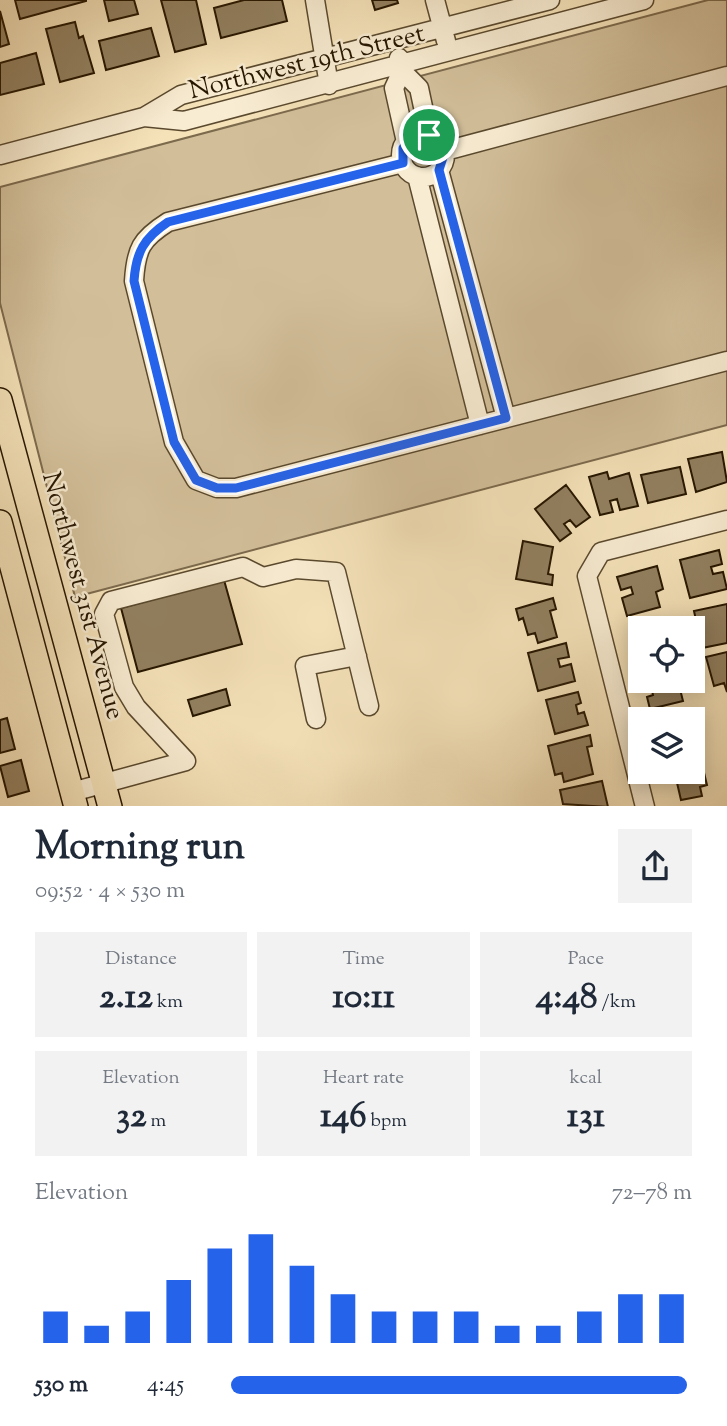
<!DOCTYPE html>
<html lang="en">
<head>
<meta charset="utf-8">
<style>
  body { margin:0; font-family:"Sorts Mill Goudy",serif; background:#f2f2f3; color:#1f2937; height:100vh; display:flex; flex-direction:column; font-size:26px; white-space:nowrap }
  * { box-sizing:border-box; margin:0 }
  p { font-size:23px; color:#747a83 }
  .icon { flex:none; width:38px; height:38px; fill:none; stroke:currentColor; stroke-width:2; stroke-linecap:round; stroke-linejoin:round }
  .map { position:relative; height:806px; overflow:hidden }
  .sheet { display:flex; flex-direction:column; background:#fff; flex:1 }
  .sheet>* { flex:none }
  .fabs { position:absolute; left:628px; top:616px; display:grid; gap:14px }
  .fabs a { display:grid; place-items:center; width:77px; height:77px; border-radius:0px; background:#fff; box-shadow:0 4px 18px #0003; font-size:35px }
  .pin { position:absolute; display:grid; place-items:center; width:60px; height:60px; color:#fff; margin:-30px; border:4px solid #fff; border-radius:50%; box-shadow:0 2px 7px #0007 }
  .round { display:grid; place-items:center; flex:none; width:74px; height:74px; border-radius:0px; background:#f2f2f3 }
  .overview { display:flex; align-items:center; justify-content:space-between; height:119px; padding:0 35px }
  h1 { font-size:38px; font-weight:700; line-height:52px }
  .figures { display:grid; grid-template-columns:repeat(3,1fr); gap:10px; height:119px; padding:7px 35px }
  .figures div { display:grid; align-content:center; border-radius:0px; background:#f2f2f3; text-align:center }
  .figures b { font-size:35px; font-weight:700 }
  .figures small { font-size:19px; font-weight:400 }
  .figures p { font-size:19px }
  .chart { height:196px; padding:14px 35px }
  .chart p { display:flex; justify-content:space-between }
  .chart svg { width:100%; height:126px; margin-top:7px; stroke:#2563eb; stroke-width:6 }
  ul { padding:0 35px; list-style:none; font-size:23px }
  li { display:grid; grid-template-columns:112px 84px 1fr; align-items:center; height:52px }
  li i { height:18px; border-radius:9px; background:#2563eb }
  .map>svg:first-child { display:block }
</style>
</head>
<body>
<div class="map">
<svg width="727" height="807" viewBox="0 0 727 807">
  <rect width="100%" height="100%" fill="#f5e2b9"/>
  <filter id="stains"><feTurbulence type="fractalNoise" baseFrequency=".00286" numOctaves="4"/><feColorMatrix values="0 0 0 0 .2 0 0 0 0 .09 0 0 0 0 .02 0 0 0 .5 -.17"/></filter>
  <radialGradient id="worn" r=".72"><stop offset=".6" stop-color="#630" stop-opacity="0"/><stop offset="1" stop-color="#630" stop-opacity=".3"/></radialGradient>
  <path fill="#d2bf9a" stroke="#7c6a4d" stroke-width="2" d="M708,0H727V425L75,597L0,303V187Z"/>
  <path fill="#928060" stroke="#261600" stroke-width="2" d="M15,0H86V1L20,19Z
    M104,0H134L138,14L109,21Z
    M161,0H196L206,44L175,52Z
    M244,0H282L287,21L221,38L214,8Z
    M372,0H397L398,3L375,10Z
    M0,11L9,44L0,47Z
    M75,22L79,38L83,36L94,73L60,82L46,29Z
    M151,28L159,56L106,70L99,41Z
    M36,53L44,84L0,95V63Z
    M722,452L727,482L696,492L688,459Z
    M680,467L686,494L648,503L641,475Z
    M607,472L609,479L629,473L638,506L620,510L617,499L610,501L613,512L600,515L589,477Z
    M566,485L590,517L576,527L570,520L564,524L571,533L560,541L535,509Z
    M523,541L553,547L548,574L553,575L552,585L516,579Z
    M719,550L722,564L711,567L713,574L723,572L727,589L690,598L680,560Z
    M657,566L663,589L656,592L660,607L627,616L622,598L633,594L631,587L621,590L617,577Z
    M224,580L242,644L138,672L121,608Z
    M553,598L556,609L550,611L557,637L538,643L535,633L528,635L523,618L519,620L516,609Z
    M727,604V643L702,648L694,611Z
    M670,618L672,628H640V641V638L633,639L630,627Z
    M566,643L569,657L558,659L560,667L571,664L575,681L538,691L528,653Z
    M727,652V692L724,683L714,686L706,657Z
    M643,681H678L683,701L650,709L647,697L653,695L651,686L645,687Z
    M226,689L230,705L193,716L188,700Z
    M578,692L581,703L576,705L578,714L584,712L588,725L555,734L546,700Z
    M694,711L703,743L693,746V719H663Z
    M7,718L15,749L0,753V720Z
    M590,735L592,746L587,747L593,774L564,782L562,773L555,775L548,746Z
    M700,756L707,785L700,787L702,796L681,800L675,774L668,776L667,772H693V758Z
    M21,760L29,791L8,797L0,766Z
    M602,781L608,807L563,804L560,790Z"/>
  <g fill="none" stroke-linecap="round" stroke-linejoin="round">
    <g stroke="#5a492e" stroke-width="21">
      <path id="minor" d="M315,0L329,85
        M435,0L446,41
        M399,58L402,71L419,88L429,135
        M402,71L394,88L406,142
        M144,117L184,121L644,0
        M401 155a22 22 0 1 1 44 0a22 22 0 1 1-44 0Z
        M445,151L727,76
        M0,155L144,117L181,95L550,0
        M403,163L168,222C141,239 136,249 134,281L174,442L196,480L217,488H236L727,361
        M439,170L506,418
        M417,176L480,425
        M316,719L305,666L357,656
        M72,792L186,761L136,707L124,687L104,614L111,601L243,567L263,577L296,569L336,572L369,706
        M645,807L587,576L601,552L727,520"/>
    </g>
    <g stroke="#261600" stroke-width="26">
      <path id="major" d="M0,400L110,807
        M0,522L76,807"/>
    </g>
    <use href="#minor" stroke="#f8ecd2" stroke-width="18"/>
    <use href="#major" stroke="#f5e2b9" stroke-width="23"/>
  </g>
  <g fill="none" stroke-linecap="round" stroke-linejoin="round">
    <g stroke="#fff" stroke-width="14">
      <path id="route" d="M417,135L435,137L445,151L439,170L506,418L236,488H217L196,480L174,442L134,281C136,252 144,238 168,222L403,163V148Z"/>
    </g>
    <use href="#route" stroke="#2563eb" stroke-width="9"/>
  </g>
  <g text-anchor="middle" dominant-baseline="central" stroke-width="5" stroke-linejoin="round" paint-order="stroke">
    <g font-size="26" fill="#261600" stroke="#f8ecd2">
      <text transform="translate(307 63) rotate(-14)">Northwest 19th Street</text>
      <text transform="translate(82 596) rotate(75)">Northwest 31st Avenue</text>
    </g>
  </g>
  <rect width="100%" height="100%" filter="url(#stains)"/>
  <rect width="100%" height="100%" fill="url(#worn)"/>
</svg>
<div class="fabs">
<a><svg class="icon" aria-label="locate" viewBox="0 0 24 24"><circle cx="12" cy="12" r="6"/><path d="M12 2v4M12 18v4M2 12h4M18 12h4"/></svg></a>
<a><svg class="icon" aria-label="layers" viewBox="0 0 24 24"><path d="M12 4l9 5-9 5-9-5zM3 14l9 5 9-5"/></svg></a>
</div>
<div class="pin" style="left:429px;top:135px;background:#1e9e55"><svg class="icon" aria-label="arrive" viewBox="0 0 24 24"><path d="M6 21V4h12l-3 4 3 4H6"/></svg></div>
</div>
<section class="sheet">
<div class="overview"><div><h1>Morning run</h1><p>09:52 · 4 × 530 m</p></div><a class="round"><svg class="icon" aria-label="share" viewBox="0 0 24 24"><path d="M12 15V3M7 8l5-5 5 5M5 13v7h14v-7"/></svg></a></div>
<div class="figures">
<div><p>Distance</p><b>2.12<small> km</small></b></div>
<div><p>Time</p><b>10:11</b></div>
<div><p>Pace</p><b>4:48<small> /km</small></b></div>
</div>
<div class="figures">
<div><p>Elevation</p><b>32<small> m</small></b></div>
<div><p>Heart rate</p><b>146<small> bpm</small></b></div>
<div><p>kcal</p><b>131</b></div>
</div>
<div class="chart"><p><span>Elevation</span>72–78 m</p>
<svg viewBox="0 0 160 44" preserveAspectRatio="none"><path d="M5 44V33M15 44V38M25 44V33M35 44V22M45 44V11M55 44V6M65 44V17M75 44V27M85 44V33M95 44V33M105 44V33M115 44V38M125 44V38M135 44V33M145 44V27M155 44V27"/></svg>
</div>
<ul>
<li><b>530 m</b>4:45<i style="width:99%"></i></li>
</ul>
</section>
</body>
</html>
